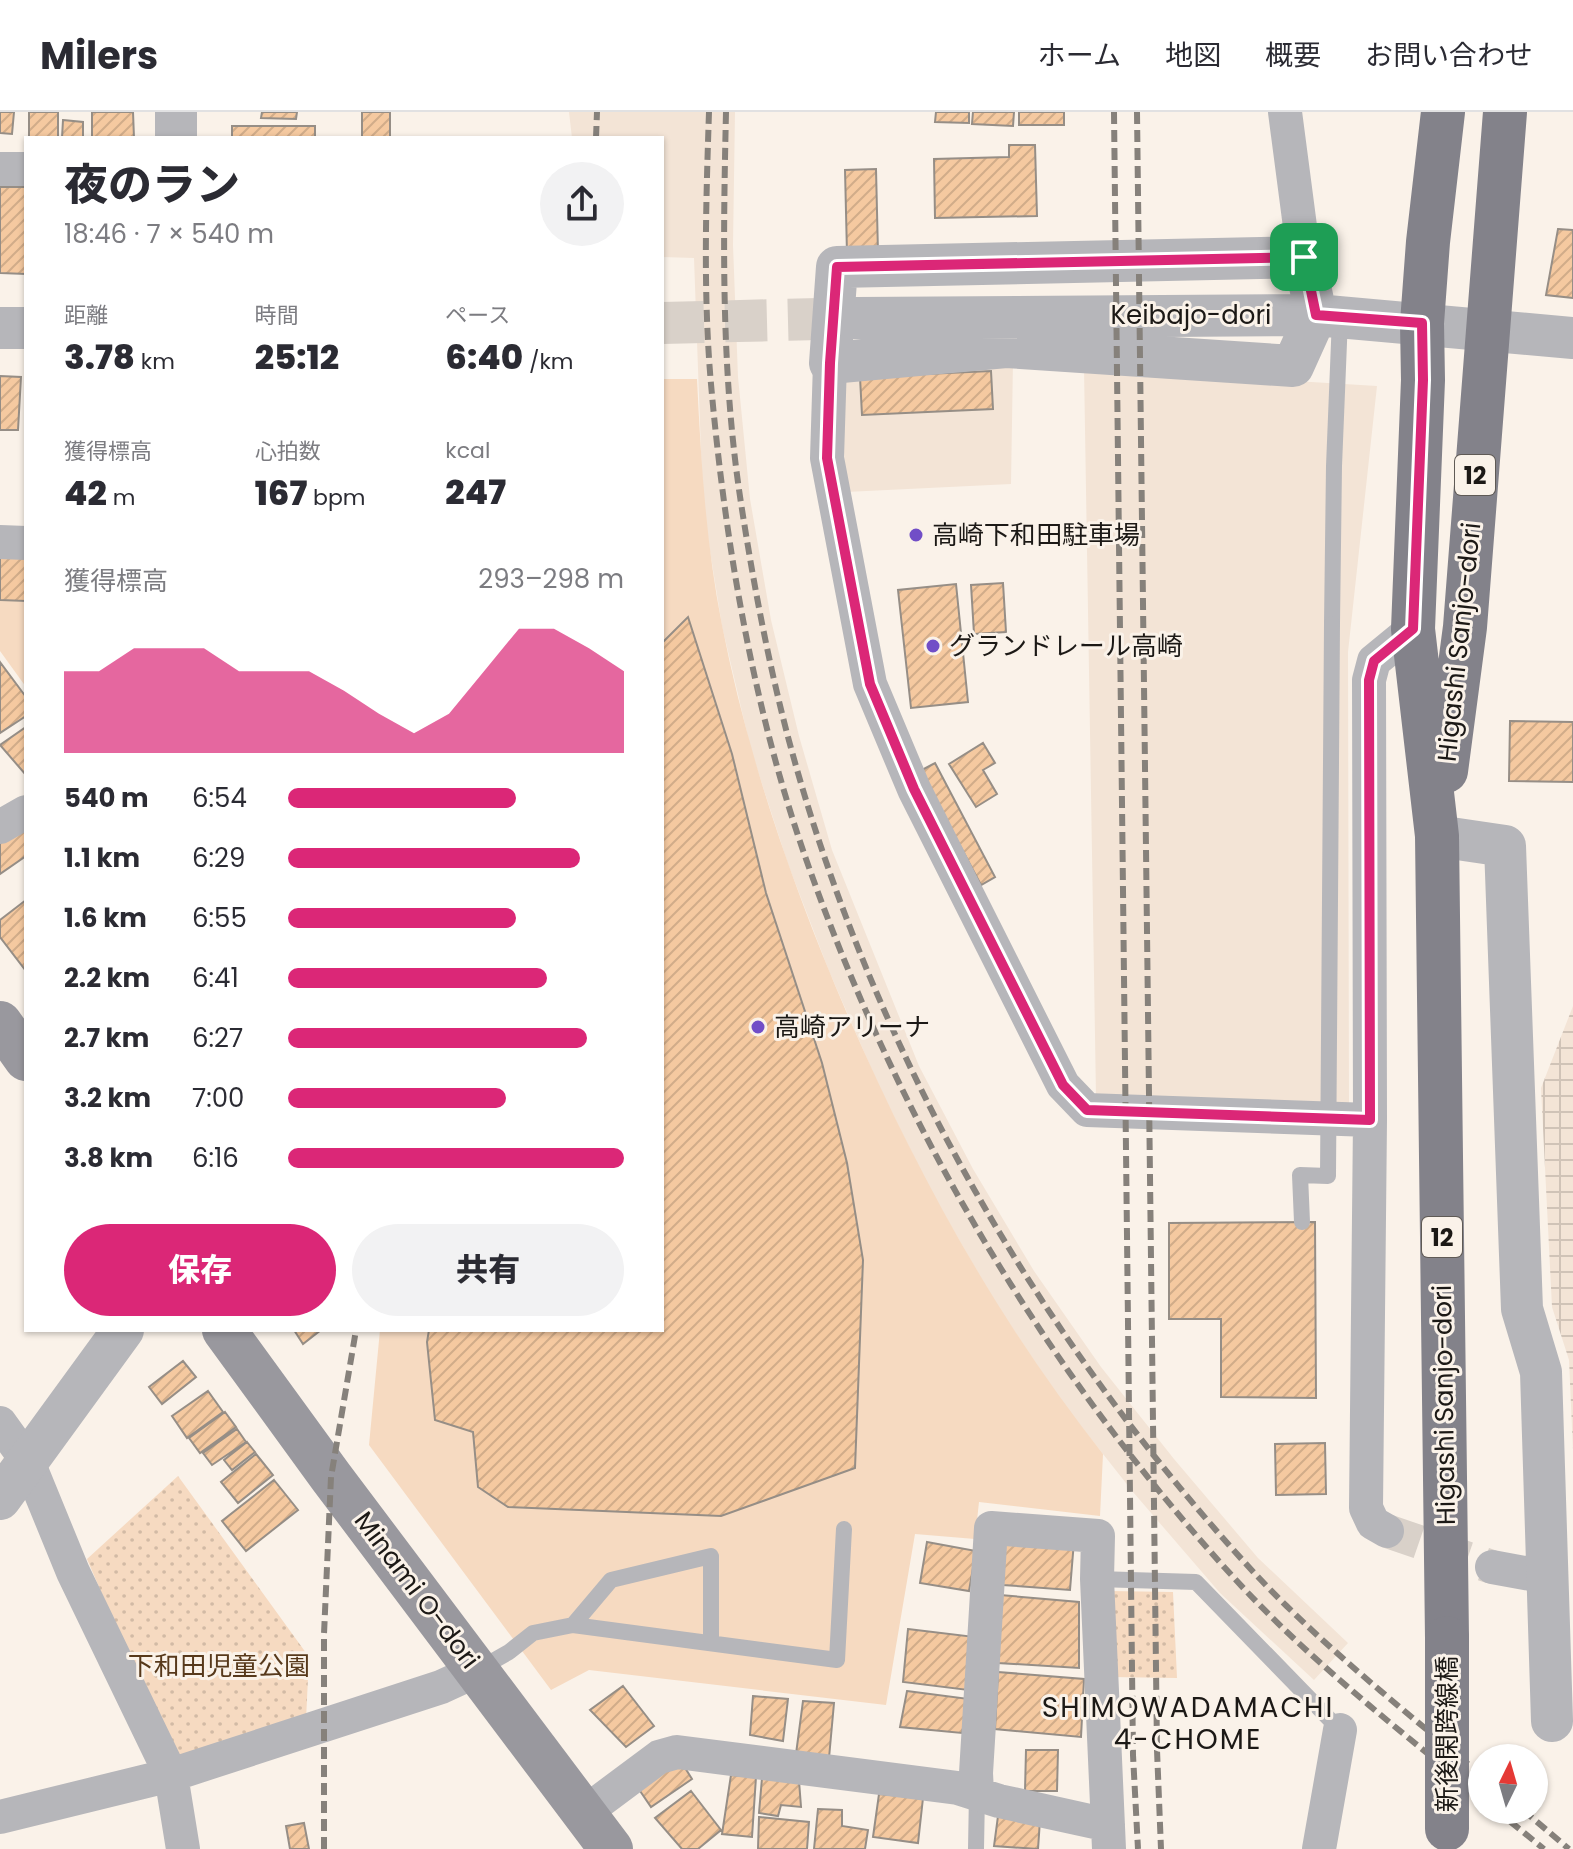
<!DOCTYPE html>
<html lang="ja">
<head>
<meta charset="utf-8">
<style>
  body { margin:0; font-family:Poppins,"Noto Sans JP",sans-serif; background:#f2f2f3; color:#2b2b33; height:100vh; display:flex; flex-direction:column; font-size:30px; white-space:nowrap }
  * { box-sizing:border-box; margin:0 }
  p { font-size:26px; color:#7c7c81 }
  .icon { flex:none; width:44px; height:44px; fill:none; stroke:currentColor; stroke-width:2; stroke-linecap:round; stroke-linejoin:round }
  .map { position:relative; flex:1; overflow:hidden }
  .details { position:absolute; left:24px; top:24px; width:640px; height:1196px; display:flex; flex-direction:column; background:#fff; border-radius:0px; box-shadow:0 2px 6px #0004 }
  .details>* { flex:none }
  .needle { width:52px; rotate:5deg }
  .fabs { position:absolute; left:1468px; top:1632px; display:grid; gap:16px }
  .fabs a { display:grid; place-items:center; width:80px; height:80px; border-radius:50%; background:#fff; box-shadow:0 2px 6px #0004; font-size:40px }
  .pin { position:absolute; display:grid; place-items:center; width:68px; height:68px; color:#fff; margin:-34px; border-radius:16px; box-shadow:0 4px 12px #0006 }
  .round { display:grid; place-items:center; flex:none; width:84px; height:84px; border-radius:42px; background:#f2f2f3 }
  .summary { display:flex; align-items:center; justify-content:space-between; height:136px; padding:0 40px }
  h1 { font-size:44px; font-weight:800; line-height:60px }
  .figures { display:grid; grid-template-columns:repeat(3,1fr); gap:12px; height:136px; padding:8px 40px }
  .figures div { display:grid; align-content:center }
  .figures b { font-size:34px; font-weight:800 }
  .figures small { font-size:22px; font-weight:400 }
  .figures p { font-size:22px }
  .chart { height:224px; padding:16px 40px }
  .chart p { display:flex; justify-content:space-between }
  .chart svg { width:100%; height:144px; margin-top:8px; fill:#db2777; opacity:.7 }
  .cta { display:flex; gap:16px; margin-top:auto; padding:16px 40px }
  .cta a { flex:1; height:92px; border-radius:48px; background:#db2777; color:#fff; font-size:32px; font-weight:800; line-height:92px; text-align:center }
  .cta a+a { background:#f2f2f3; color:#2b2b33 }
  ul { padding:0 40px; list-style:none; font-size:26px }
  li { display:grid; grid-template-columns:128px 96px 1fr; align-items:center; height:60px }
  li i { height:20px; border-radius:10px; background:#db2777 }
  header { display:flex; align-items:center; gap:48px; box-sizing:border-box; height:112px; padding:0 40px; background:#fff; border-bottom:2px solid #e1e1e2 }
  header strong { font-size:38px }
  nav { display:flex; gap:44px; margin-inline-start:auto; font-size:28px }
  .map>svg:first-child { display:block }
</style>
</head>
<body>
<header>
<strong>Milers</strong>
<nav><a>ホーム</a><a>地図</a><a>概要</a><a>お問い合わせ</a></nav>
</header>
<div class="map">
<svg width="1573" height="1737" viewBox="0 0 1573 1737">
  <defs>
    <pattern id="industrial-grid" width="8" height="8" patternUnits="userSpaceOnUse" patternTransform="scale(2)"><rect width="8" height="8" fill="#f3e4d6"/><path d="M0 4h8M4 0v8" fill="none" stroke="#d0c3b7"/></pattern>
    <pattern id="park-dots" width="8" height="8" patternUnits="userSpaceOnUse" patternTransform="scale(2)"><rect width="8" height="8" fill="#f6dac1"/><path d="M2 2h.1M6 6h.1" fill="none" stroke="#d2baa5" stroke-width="1.8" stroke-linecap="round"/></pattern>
    <pattern id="building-hatch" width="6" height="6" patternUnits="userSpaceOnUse" patternTransform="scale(2)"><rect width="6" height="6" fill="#f5c9a0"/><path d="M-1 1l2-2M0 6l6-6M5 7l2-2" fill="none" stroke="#d1ac89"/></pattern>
  </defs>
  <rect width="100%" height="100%" fill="#faf2e9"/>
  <path fill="#f3e4d6" d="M569,0H735L733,133L738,265L750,387L771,508L799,624L832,738L919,954L973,1057L1034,1159L1101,1255L1174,1347L1258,1446L1348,1531L1314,1568L1220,1481L1133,1380L1058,1285L992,1185L931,1079L878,972L829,859L788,752L751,638L722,514L703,395L694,146L662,145V26H572Z
    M1013,248L1011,372L846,380L840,261Z
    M1084,256L1377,274L1348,540L1349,995L1096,984Z"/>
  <path fill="url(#industrial-grid)" d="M1573,894V1338L1569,1248L1552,1195L1541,976Z"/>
  <path fill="#f6dac1" d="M662,267H697C701,350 706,432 722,513C748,646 793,775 846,899C914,1056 996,1207 1103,1342L1100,1404L979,1390L975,1427L915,1422L886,1593L589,1558L551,1578L369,1333L380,1218H662Z
    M0,487L26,490V575L0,539Z"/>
  <path fill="url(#park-dots)" d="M178,1364L309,1545L306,1608L191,1645L171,1643L87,1447Z
    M1110,1479L1173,1480L1177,1566L1111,1565Z"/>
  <path fill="url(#building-hatch)" stroke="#968e86" stroke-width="2" d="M0,0H14L12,22L0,21Z
    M29,0H58V26H29Z
    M92,0H133L134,26H92Z
    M262,0H297L296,7L261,6Z
    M362,0H390V26H362Z
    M936,0H969V11L935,10Z
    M973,0H1014L1013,14L972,12Z
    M1019,0H1064V13H1019Z
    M63,8L83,10V26H62Z
    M232,14H315V26H232Z
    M1009,33H1035L1037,104L935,106L934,47L1009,45Z
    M876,57L878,141L847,142L845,58Z
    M0,75H26V162L0,161Z
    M1558,117L1573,118V186L1546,183Z
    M991,259L993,297L862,303L860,265Z
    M0,264L21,265L18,318H0Z
    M0,442H26V489L0,488Z
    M1003,471L1006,520L974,522L971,473Z
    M956,472L968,590L911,596L898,478Z
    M688,505L732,642L766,781L822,951L847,1051L863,1148L855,1356L721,1404L508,1395L478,1375L473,1320L435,1308L427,1230L429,1218H662V531Z
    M0,550L26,585V604L0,621Z
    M1510,609L1573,610V670L1509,669Z
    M26,615V663L0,633Z
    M983,631L995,651L983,658L997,682L976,695L949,652Z
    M935,651L995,765L981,773L920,659Z
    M26,711V744L0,762V726Z
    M26,788V859L0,825V808Z
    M1315,1110L1316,1286L1221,1285V1207H1169V1111Z
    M294,1218H321L303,1232Z
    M183,1249L196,1265L162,1292L149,1275Z
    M208,1279L223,1300L187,1326L172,1304Z
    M225,1300L236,1315L200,1341L189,1326Z
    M237,1317L246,1330L212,1353L203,1341Z
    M247,1330L255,1340L232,1358L224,1348Z
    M1325,1331L1326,1382L1276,1383L1275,1332Z
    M256,1342L273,1363L238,1391L221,1370Z
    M274,1368L298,1398L246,1439L222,1409Z
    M1004,1424L1074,1429L1070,1478L1003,1473Z
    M927,1430L976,1439L969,1479L920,1471Z
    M1000,1483L1079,1490V1556L998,1551Z
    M908,1517L975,1525L968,1578L903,1570Z
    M998,1560L1084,1567L1081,1625L995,1617Z
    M623,1574L654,1614L626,1635L590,1598Z
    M907,1579L969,1587L962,1621L900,1615Z
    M753,1584L788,1587L783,1629L750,1623Z
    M803,1589L834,1591L829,1646L796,1642Z
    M1026,1638H1058L1057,1679H1025Z
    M682,1651L692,1667L651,1695L636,1673Z
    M731,1663L756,1665L752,1725L722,1722Z
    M762,1666L799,1669L801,1695L781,1693L778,1704L759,1701Z
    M691,1679L721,1718L698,1737H682L655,1706Z
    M879,1682L923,1686L918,1731L873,1725Z
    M818,1697L842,1698V1714L868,1718L865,1737H814Z
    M998,1704L1040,1708L1038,1737L994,1734Z
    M759,1705L809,1710L807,1737H758Z
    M304,1711L309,1737H290L286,1714Z"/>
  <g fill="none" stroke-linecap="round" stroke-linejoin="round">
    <path stroke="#d9d1c9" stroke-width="34" stroke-dasharray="34 17" stroke-linecap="butt" d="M1387,1419L1492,1455"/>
    <path stroke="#d9d1c9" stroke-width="42" stroke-dasharray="42 21" stroke-linecap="butt" d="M662,211L856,206"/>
    <path stroke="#b6b6ba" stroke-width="16" d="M1332,512L1334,354L1340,206
      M1097,1467L1196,1470L1340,1618
      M573,1513L611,1468L711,1444V1531
      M479,1557L509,1540L533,1521L573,1513L837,1548L844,1417
      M976,1737L977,1681"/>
    <path stroke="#b6b6ba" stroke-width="34" d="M1285,0L1304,145
      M0,57H26
      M830,251L827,346L870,572L914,677L1063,973L1087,998L1370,1008
      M0,430L26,431
      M0,715L26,700
      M0,1311L28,1350L73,1460L171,1663L183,1737
      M1387,1419L1373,1411L1366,1396L1370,1008L1369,568L1374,549L1413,517
      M1492,1455L1547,1465
      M977,1681L976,1661L991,1416L1098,1424L1097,1467L1109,1737
      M584,1701L659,1645L677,1640L958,1676L999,1689L1108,1713
      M0,1705L171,1663L441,1575L478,1558
      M1319,1737L1340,1618"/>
    <path stroke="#b6b6ba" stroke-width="42" d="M176,26V0
      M1304,145L1316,203L1293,254L1006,235L830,251L837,155Z
      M856,206L1316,203L1573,226
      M0,216H26
      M1437,724L1505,734L1522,1197L1541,1260L1552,1609
      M0,1387L123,1218"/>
    <path stroke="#99989e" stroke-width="44" d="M0,911L26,947
      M224,1218L331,1365L611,1737"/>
    <path stroke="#83828a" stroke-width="44" d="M1443,0L1428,130L1422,211L1423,268L1413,517L1437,724L1447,1526
      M1446,659L1465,515L1505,0"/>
    <path stroke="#86817b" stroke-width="6" stroke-dasharray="12 6" stroke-linecap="butt" d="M709,0C706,90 703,182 711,272C725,430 753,596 806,747C899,1013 1045,1259 1235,1467C1310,1549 1397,1616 1482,1686
      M726,0C723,130 721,262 741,391C753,469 768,549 788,625C870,933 1033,1218 1247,1453C1318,1531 1402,1596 1482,1664
      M1114,0L1133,1643L1138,1737
      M1137,0L1157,1638L1161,1737
      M596,26L597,0
      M1496,1698L1544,1737
      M1523,1698L1569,1737
      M324,1737V1522L331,1365L356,1218"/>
    <path stroke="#b6b6ba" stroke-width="16" d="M1302,1110L1300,1063L1328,1064L1332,512"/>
    <path stroke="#83828a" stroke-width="44" d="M1447,1526V1717"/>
  </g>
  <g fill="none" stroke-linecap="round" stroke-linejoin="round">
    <g stroke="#fff" stroke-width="16">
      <path id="route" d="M1304,145L1316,203L1422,211L1423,268L1413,517L1374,549L1369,568L1370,1008L1087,998L1063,973L914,677L870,572L827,346L830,251L837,155Z"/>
    </g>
    <use href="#route" stroke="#db2777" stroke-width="10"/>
  </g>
  <g fill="#714ec7" stroke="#faf2e9" stroke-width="3">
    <circle cx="916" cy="423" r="8"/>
    <circle cx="933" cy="534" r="8"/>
    <circle cx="758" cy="915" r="8"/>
  </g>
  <g text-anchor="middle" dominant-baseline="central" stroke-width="6" stroke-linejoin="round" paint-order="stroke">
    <g fill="#faf2e9" stroke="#5f5a55" stroke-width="2">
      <rect x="1455" y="343" width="40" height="40" rx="6"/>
      <rect x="1422" y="1105" width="40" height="40" rx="6"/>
    </g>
    <g font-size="24" font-weight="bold" fill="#1c1916">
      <text x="1475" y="363">12</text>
      <text x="1442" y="1125">12</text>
    </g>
    <g font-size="26" fill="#1c1916" stroke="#faf2e9">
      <text x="1191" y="203">Keibajo-dori</text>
      <text transform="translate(1459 530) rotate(-84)">Higashi Sanjo-dori</text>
      <text transform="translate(1444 1293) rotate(-91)">Higashi Sanjo-dori</text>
      <text transform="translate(417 1478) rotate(53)">Minami O-dori</text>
      <text transform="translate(1447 1622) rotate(-90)">新後閑跨線橋</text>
    </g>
    <g font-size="26" fill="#1c1916" stroke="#faf2e9" text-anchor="start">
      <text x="932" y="423">高崎下和田駐車場</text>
      <text x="949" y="534">グランドレール高崎</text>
      <text x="774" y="915">高崎アリーナ</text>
    </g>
    <g font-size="26" fill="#57391b" stroke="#faf2e9">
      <text x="219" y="1554">下和田児童公園</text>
    </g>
    <g font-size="28" letter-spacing="2" fill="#1c1916" stroke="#faf2e9">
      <text x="1188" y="1595">SHIMOWADAMACHI<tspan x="1188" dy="32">4-CHOME</tspan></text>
    </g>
  </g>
</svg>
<div class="fabs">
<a><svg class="needle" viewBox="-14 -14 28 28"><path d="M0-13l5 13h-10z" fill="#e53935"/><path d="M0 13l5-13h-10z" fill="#7c7c81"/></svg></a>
</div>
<div class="pin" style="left:1304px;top:145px;background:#1e9e55"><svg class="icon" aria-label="arrive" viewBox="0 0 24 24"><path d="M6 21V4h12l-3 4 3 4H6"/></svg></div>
<section class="details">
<div class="summary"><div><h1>夜のラン</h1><p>18:46 · 7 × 540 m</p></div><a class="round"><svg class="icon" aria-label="share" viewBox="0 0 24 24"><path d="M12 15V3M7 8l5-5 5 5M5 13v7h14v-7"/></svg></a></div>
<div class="figures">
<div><p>距離</p><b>3.78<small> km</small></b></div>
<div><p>時間</p><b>25:12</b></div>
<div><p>ペース</p><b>6:40<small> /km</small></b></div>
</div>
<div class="figures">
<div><p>獲得標高</p><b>42<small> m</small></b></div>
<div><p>心拍数</p><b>167<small> bpm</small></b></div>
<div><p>kcal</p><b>247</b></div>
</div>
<div class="chart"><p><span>獲得標高</span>293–298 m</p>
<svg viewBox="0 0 160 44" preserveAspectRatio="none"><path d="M0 44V19L10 19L20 12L30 12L40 12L50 19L60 19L70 19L80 25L90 32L100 38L110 32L120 19L130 6L140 6L150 12L160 19V44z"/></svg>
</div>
<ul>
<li><b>540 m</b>6:54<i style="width:68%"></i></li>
<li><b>1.1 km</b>6:29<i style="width:87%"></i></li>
<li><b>1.6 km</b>6:55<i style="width:68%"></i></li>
<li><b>2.2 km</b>6:41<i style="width:77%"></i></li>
<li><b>2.7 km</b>6:27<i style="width:89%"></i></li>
<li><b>3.2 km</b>7:00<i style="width:65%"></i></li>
<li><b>3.8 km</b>6:16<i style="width:100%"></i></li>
</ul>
<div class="cta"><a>保存</a><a>共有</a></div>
</section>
</div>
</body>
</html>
